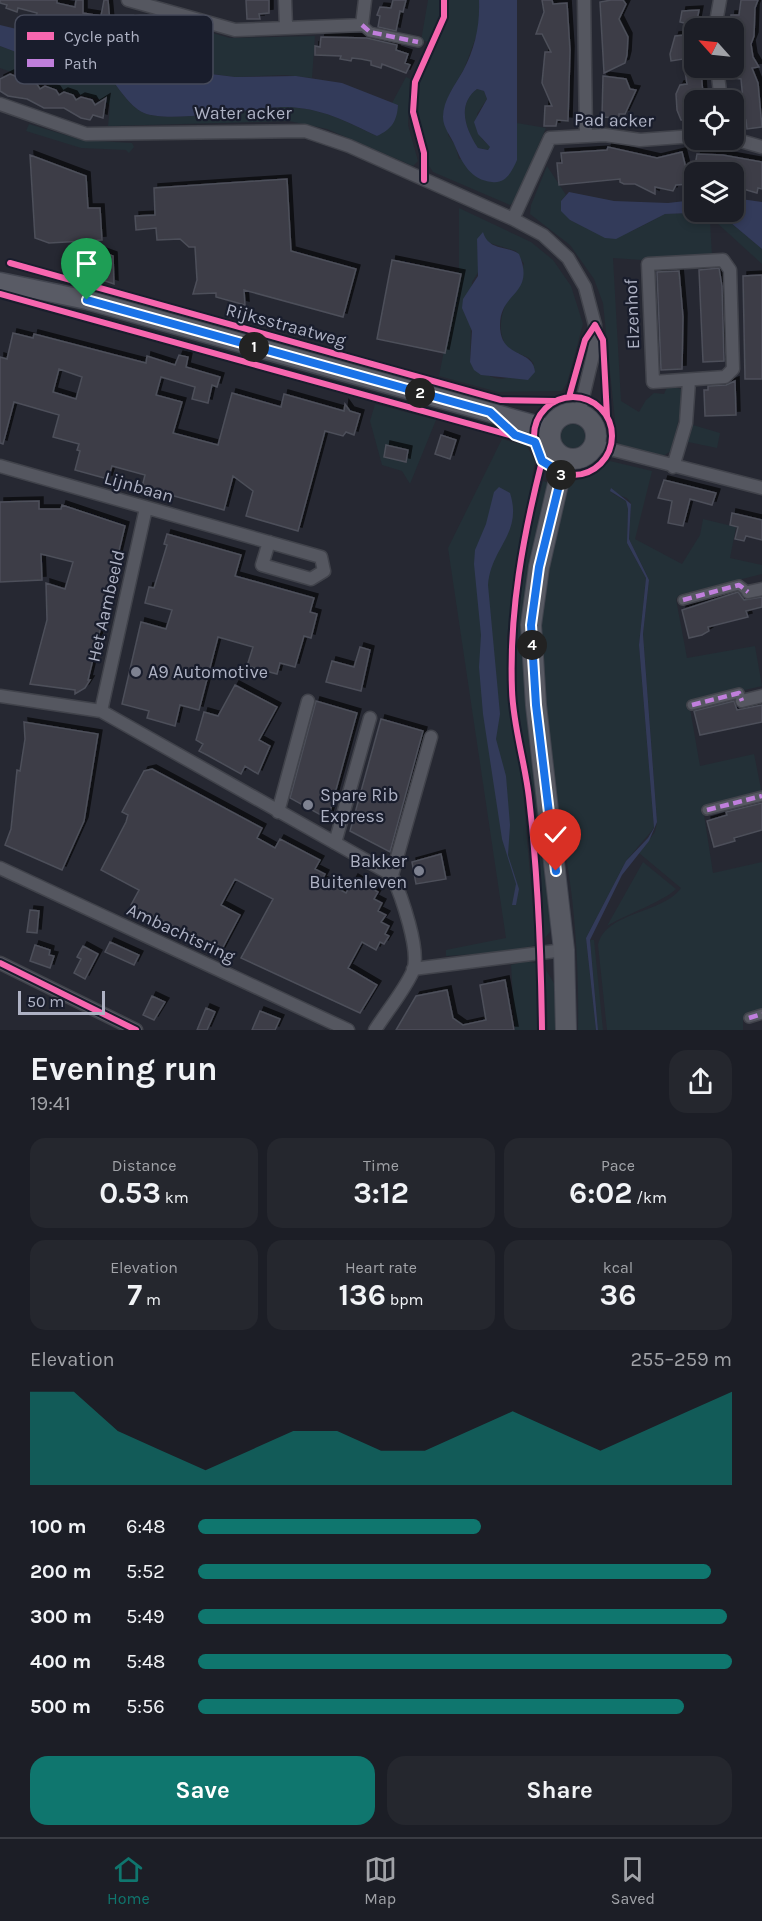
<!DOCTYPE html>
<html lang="en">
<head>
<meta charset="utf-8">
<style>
  body { margin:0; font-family:Karla,sans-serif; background:#25272e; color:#f1f3f6; height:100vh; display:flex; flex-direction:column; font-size:22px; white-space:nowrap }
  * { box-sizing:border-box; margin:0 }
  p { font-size:20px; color:#a0a2a7 }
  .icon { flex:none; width:33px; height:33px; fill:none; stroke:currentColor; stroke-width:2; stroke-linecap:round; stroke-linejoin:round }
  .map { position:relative; height:1030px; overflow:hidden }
  .details { display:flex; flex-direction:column; background:#1c1e26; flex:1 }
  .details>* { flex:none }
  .needle { width:39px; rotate:297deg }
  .fabs { position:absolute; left:684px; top:18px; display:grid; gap:12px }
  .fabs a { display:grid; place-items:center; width:60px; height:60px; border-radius:12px; background:#1c1e26; box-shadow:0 3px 9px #0003,0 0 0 2px #3a3c43; font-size:30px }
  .scale { position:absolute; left:18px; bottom:15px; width:87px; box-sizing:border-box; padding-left:6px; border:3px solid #aeb2c4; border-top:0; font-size:16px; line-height:21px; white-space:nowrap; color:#aeb2c4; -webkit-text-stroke:4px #191d2c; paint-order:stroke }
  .pin { position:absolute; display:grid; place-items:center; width:51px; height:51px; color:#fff; margin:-62px -26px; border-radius:50% 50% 50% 0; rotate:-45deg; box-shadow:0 0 6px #0007 }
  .pin .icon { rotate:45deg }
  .km { position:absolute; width:30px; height:30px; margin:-15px; border-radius:50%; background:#222; color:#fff; font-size:16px; line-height:30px; text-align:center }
  .round { display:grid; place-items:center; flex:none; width:63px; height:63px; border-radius:18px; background:#25272e }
  .head { display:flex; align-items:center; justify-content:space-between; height:102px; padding:0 30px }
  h1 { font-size:33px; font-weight:700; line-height:45px }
  .stats { display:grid; grid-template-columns:repeat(3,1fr); gap:9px; height:102px; padding:6px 30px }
  .stats div { display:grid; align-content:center; border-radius:15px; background:#25272e; text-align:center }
  .stats b { font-size:30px; font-weight:700 }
  .stats small { font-size:16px; font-weight:400 }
  .stats p { font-size:16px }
  .chart { height:168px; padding:12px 30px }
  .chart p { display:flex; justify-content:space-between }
  .chart svg { width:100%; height:108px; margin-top:6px; fill:#0f766e; opacity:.7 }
  .button { display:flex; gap:12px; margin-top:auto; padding:12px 30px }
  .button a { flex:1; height:69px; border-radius:18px; background:#0f766e; color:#fff; font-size:24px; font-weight:700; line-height:69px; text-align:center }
  .button a+a { background:#25272e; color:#f1f3f6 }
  ul { padding:0 30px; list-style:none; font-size:20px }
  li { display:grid; grid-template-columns:96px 72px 1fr; align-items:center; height:45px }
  li i { height:15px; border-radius:8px; background:#0f766e }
  .menu { display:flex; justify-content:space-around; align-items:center; height:84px; border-top:2px solid #3a3c43; background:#1c1e26; font-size:16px; color:#a0a2a7 }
  .menu a { display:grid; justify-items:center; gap:3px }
  .menu .selected { color:#0f766e }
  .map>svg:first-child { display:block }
</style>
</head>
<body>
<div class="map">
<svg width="762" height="1030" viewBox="0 0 762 1030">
  <defs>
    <filter id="shadow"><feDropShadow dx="4" dy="-4" stdDeviation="0" flood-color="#0009"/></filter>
  </defs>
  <rect width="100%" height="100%" fill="#262832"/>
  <path fill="#233037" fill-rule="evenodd" d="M428,0H442L441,16L432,42L421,41Z
    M449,0H479L480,24L476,37L464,69L450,93L448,135L455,145L459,159L517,160V123L546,128L514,202L510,205L433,172L429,166C428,137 412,114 419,83C427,51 448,38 449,0Z
    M180,24L230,38L315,36L312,78L285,75L235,77L170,68Z
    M0,46L24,55L104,70C116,83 128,106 144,113C170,124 254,107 286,107C322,108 345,121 377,136L398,105L392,103L406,77L410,79L408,125L418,161L413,166L327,129L289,121L108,126L110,105L96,98L66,92L0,68Z
    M477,89L484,91L487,99L477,114L482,139L491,147L488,150L478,148C466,131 456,104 477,89Z
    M29,124L82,140L132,143L134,147L129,153L126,150L81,148L26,131Z
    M547,166L566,195L561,201L570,220L605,237L632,231L665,214L718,212L762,249V264L716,222L710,221L712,256L642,260L613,258L621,401L639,412L646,400L654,393L664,394L668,385L681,389L682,406L671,451L663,456L619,445L617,440L603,303L594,279L570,245L530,214L531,205Z
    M459,208L531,242L553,260L571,286L583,324L567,383L562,391L498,392L439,376L459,274ZM477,239L516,251L524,264C513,290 489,322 508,349L529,358L534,364C502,382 499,386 470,362L472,282L479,271Z
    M375,404L436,420L410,484L402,471L382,465L370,421Z
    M561 436a12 12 0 1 1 24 0a12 12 0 1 1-24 0Z
    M693,425L720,433L717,448L688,442Z
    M502,439L527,446L535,462L532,477L535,479L517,557L507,637L511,710L523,791L536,945L504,952L446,956V950L506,938L448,548Z
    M610,461L652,471L635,539L682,564L700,535L703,519L736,527L730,558L762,565V574L679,595L676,599L687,658L755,646L762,686L689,703L700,766L754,754L762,794L703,808L713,873L762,862V1012L743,1017V1030H607L598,945C606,911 663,914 681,888L639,853L655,832L657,822L643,634L649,580L629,539L631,503L627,498L610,492L626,501L628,509L627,543L646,578L639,645L654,828L626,861L586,938L596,1030H578C579,974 576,918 567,862C557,797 540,731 539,665C538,602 551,542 570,482L594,475Z
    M543,481L549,483L529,585L551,903L550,932L543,940L532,801L517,700L516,630L523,560Z
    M643,862L676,889C666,900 623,916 607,926Z
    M590,940H594L603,1030H598Z
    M526,961L539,964L540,1030H515L511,965Z
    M545,968L555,985V1030H548Z"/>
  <path fill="#333b5a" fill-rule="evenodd" d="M479,0H517V160C512,171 506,184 492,182C471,180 462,163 455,146C451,136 443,128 443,117C443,100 455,85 463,71C475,48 480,26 479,0ZM477,89L484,91L487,99L474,122L478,134L490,147L488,150L478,148C466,130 456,105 477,89Z
    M0,25L195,72L235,77L296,76L342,83L398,105C397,121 392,129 377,136C345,121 322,108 286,107C254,107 170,124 144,113C128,106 116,83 104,70L24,55L0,46Z
    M569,192L614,201L668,203L694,200V212H734V198L762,202V249L718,212L665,214L616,239L605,238L570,220L561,211V201Z
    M483,232C489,251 505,245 519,254C536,295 500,291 500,325C500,360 533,348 535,372L528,380L481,375L474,370L470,362L472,331L462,308L463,299L478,276L477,239Z
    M499,487L510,493C523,534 491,547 488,585L500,714L496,739L506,776L510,825L508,855L519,889L516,905H512L516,884L502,839L483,714L479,667L481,635L474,564L475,550L486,524L494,492Z
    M611,488L631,504L629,539L649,580L643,634L657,822L649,841L622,875L590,940L598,1030H596L586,938L626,861L648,838L654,828L639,645L646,578L627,543L628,509L626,501L610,491Z"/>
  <path fill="#3c3e47" stroke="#4d4f5a" stroke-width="1.5" fill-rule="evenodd" filter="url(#shadow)" d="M0,0H57V3L75,7L76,0H83V13L101,16L104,0H108L110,22L130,27L131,19L173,27L172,39L170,43L155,40L153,48L142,46L143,38L118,33L116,41L110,40L91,34L68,21L36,16L37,13L18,8L17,12L6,8L7,5L0,3Z
    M246,0H269V13L259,14L260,19H247Z
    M393,0H406L403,12L400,11L396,31L378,27L380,16L377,15L380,7L391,8Z
    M542,0H552L553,4L567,3L570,50L568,121L557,120L556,126H544L545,106H552L542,83L545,52H551L542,34H536L544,12Z
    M611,0H623L626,4L619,19L628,37L627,55L625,63L604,73L600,2Z
    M741,0H758L755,8L754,36L751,44L753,57L759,67L752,68L758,83L762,127L747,129L746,120L739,119L737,103L743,101L741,79L734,78V62L738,60L736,37L734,36V28H730L731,15H739Z
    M699,10L696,26L680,22L682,11Z
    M694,34V68H701L703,96H694V120H681L677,110L676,94L680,85L687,84L683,59L671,61L670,54L675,36Z
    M321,37L367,38L397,45L396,50L408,54L405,63L410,65L406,73L382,64L381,68L371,65V61L361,59L352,58L351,61L340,59L341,56L315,55V46L320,47Z
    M10,74L20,78L23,83L28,81L37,84L40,89L45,86L56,90L59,95L64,92L73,95L76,100L81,97L92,100L95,105L106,98L103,118L93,115L90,120L81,118L64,108H44L27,99L8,96L0,91V79Z
    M603,76L626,79L630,89L636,90L625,114H619V118L602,117Z
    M608,147L657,158L682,152L690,184L676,185L673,191L655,187V194L635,184H624L620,182V179L559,185L557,163H562L561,153L607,150Z
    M697,154L723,155L762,162V189L758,188L757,193L736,187L734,172H694Z
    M30,155L86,176L88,208H100L102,240L49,243L35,238Z
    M287,179L291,251L356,269L343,317L244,290L245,305L216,297V293L193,294L197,280L195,247H189L180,239L157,240L156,228L136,230L135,216L155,215L154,188Z
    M99,251L113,256L114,284L99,279Z
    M392,260L461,274L445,353L377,339Z
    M719,268L722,286L724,361L703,362L699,270Z
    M679,271L683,317L682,369L661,370L657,272Z
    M762,275V379H745L743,276Z
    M13,333L33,338L34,334L146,363L147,356L175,365L179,355L188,357L186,367L220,377L217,387L212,385L208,403L192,399L195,387L161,377L156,395L182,402L173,433L218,445L232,393L281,407L284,394L344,411L345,404L350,411L360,414L354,435L346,432L343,436L325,431L298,531L246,516L253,491L233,476L224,510L142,487L145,475L112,466L108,479L75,470L80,451L77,450L79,444L53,437L59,415L14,402L3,444L0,443V357L7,359ZM59,369L82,377L76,399L53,392Z
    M735,381L736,415L705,416L704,390H708V386L726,385Z
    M441,435L456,440L450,459L435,454Z
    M386,445L408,450L406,462L384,457Z
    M664,480L716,493L712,505L690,499L683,526L668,523L672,501L658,498Z
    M39,501V509H61L62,505L125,526L88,680H90L85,688L75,694V690L30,684L47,620L46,583L65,589L73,562L41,554L42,580L0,582V502Z
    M732,513L762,520V540L746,536L744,541L735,539L738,527L730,525Z
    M167,534L241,555L235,576L314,598L310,612L317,614L311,638L304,636L295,667L280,663L277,674L247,666L253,647L218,637L199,710L180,705L175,726L147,718L149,711L122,704L141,622L166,629L172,610L145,603L149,587L154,588L167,545L164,544Z
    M738,592L744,600L762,597V607L746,611L748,617L708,627L709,631L702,635L689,638L682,610Z
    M360,647L370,650L361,691L326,682L332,661L354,667Z
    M235,685L277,707L259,740L270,746L258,774L245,766L241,774L207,755L199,751L203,744L196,740L204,712L218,716Z
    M316,701L357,713L328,819L290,798Z
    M734,701L737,710L762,705V722L700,735L694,711Z
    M381,719L423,731L390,852L350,831Z
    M24,722L98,734L84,821L62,870L5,845L11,829L17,770L20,771L25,739Z
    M152,769L262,828L257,838L275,848L280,839L320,860L315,869L325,874L322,880L346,893L354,878L378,892L374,899L382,903L378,911L386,915L381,922L389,926L385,934L389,936L384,944L380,942L376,950L362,942L348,968L377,985L360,1013L241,958L273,899L235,879L221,905L240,915L221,951L131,905L139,890L101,870L126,822L128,815L122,812L144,771Z
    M762,803V830L734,838L735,841L714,847L707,821L727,815L726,812Z
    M441,854L446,879L416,884L412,862Z
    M30,910L39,911L37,933L27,932Z
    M110,942L139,955L134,965L105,952Z
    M35,945L50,950L49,955L54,956L50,968L30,961Z
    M83,946L98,954L85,979L74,973L81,959L77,957Z
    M505,980L514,1030H396L416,996L447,990L453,1018L463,1025L486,1020L480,985Z
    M152,996L165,1002L154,1020L143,1015Z
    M206,1008L215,1012L207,1030H197Z
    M260,1011L280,1019L275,1030H252Z"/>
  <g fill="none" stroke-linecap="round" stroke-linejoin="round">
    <g stroke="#41434b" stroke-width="12">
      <path id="pedestrian" d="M362,25L370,32L418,42
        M683,600L739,585L748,592
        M692,705L739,693L742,701
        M707,810L762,796
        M749,1018L762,1014"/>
    </g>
    <g stroke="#41434b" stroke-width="15">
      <path id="minor" d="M128,0L235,30L362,25L365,0
        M285,0L286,27
        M584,0L586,135
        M715,28L720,0
        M717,68L721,100
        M0,104L86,134L305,131L349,146L513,219L543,235L568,258L585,287L595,325L594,351L579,414
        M734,139L762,147
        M513,219L550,138L605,135L640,140L694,136
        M723,260L730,270L733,369L725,377L653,382L648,264Z
        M594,445L762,488
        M0,466L321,557L324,571L311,579L262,565L269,542
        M673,467L686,423L689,381
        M748,592L762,589
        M0,696L101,711L392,875C401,895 421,951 413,971C404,991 387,1011 375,1030
        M742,701L762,696
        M101,711L146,508
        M278,812L308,701
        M335,843L370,718
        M0,868L348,1030
        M392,875L431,737
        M0,963L136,1030
        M413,969L564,950"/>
    </g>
    <g stroke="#42454f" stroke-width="21">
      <path id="secondary" d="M0,282L87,300L550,429"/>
    </g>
    <g stroke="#42454f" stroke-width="22">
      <path id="primary" d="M550 436a23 23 0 1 1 46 0a23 23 0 1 1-46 0Z
        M564,458L539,567L531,625L536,705L564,950L566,1030"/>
    </g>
    <use href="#pedestrian" stroke="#555760" stroke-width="9"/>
    <use href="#minor" stroke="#555760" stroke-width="12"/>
    <use href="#secondary" stroke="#595b65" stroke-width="18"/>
    <use href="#primary" stroke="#575962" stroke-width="20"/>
    <path stroke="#c07fdc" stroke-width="4.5" stroke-dasharray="9 4.5" stroke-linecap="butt" d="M362,25L370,32L418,42
      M683,600L739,585L748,592
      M692,705L739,693L742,701
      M707,810L762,796
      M749,1018L762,1014"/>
    <g stroke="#191d2c" stroke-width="10">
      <path id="cycleway" d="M424,180V153L413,112L415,82L444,17V0
        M10,263L501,400L556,401
        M0,294L535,442
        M595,325L603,340L607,416
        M569,397L585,340L595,325
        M534 436a39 39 0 1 1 78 0a39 39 0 1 1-78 0Z
        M0,963L136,1030
        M542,1030C541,953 538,875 529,798C525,762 513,726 512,690C509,612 523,536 542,461"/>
    </g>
    <use href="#cycleway" stroke="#f766af" stroke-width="6"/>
  </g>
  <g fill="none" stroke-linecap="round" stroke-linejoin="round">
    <g stroke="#fff" stroke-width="12">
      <path id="route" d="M87,300L490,412L515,435L535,442L542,461L562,473L539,567L531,625L536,705L556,871"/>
    </g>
    <use href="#route" stroke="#1a73e8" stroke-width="8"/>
  </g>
  <g fill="#7e8291" stroke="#191d2c" stroke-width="2">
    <circle cx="136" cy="672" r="6"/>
    <circle cx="308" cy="805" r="6"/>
    <circle cx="419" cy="871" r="6"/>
  </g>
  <g text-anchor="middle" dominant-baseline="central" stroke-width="4.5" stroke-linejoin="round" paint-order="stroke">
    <g font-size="18" fill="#aeb2c4" stroke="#191d2c">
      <text x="243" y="113">Water acker</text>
      <text transform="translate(614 120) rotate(1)">Pad acker</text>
      <text transform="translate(632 314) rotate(-92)">Elzenhof</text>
      <text transform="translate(286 325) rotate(15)">Rijksstraatweg</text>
      <text transform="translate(139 487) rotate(16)">Lijnbaan</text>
      <text transform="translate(106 606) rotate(-77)">Het Aambeeld</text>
      <text transform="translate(181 933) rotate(25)">Ambachtsring</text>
    </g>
    <g font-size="18" fill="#aeb2c4" stroke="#191d2c" text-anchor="start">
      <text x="148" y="672">A9 Automotive</text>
      <text x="320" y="795">Spare Rib<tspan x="320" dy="21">Express</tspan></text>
      <text x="407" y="861" text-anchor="end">Bakker<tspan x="407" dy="21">Buitenleven</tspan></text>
    </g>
  </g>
  <rect x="15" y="15" width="198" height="69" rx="9" fill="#191d2c" stroke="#464a5a" stroke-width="1.5"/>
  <rect x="27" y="32" width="27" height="8" fill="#f766af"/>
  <rect x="27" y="59" width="27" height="8" fill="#c07fdc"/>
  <g font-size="16" fill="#aeb2c4">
    <text x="64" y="42">Cycle path</text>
    <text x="64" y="69">Path</text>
  </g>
</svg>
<div class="fabs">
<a><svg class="needle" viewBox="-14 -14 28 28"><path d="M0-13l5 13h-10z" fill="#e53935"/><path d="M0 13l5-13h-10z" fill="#a0a2a7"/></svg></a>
<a><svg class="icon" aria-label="locate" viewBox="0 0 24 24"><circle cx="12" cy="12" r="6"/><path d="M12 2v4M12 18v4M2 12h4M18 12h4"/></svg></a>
<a><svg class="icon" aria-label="layers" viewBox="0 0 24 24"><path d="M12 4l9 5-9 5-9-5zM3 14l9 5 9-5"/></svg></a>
</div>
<div class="scale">50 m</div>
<div class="pin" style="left:87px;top:300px;background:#1e9e55"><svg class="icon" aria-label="arrive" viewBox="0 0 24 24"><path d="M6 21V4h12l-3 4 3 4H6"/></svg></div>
<div class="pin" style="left:556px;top:871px;background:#d93025"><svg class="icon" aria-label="check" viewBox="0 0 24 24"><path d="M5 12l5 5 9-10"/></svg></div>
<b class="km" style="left:254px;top:347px">1</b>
<b class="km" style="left:420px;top:393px">2</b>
<b class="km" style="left:561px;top:475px">3</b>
<b class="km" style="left:532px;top:645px">4</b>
</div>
<section class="details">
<div class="head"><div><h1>Evening run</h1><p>19:41</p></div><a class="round"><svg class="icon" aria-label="share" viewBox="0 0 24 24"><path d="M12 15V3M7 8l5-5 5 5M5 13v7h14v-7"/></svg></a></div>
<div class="stats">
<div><p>Distance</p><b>0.53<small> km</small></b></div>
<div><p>Time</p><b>3:12</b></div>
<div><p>Pace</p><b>6:02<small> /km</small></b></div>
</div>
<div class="stats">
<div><p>Elevation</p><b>7<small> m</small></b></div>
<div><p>Heart rate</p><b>136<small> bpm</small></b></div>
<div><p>kcal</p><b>36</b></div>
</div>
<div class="chart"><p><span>Elevation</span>255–259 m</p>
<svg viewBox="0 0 160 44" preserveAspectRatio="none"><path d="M0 44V6L10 6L20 22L30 30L40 38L50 30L60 22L70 22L80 30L90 30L100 22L110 14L120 22L130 30L140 22L150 14L160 6V44z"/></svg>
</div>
<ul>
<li><b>100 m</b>6:48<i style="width:53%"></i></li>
<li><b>200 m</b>5:52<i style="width:96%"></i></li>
<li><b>300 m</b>5:49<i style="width:99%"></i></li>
<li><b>400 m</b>5:48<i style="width:100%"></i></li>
<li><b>500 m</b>5:56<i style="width:91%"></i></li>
</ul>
<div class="button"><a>Save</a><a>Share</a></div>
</section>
<nav class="menu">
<a class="selected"><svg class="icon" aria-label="home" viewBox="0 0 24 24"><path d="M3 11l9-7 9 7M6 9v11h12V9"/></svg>Home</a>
<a><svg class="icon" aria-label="map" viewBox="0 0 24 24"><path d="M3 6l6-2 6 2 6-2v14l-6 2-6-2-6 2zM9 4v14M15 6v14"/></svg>Map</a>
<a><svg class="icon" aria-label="saved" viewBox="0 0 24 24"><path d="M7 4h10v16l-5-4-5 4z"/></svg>Saved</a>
</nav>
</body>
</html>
